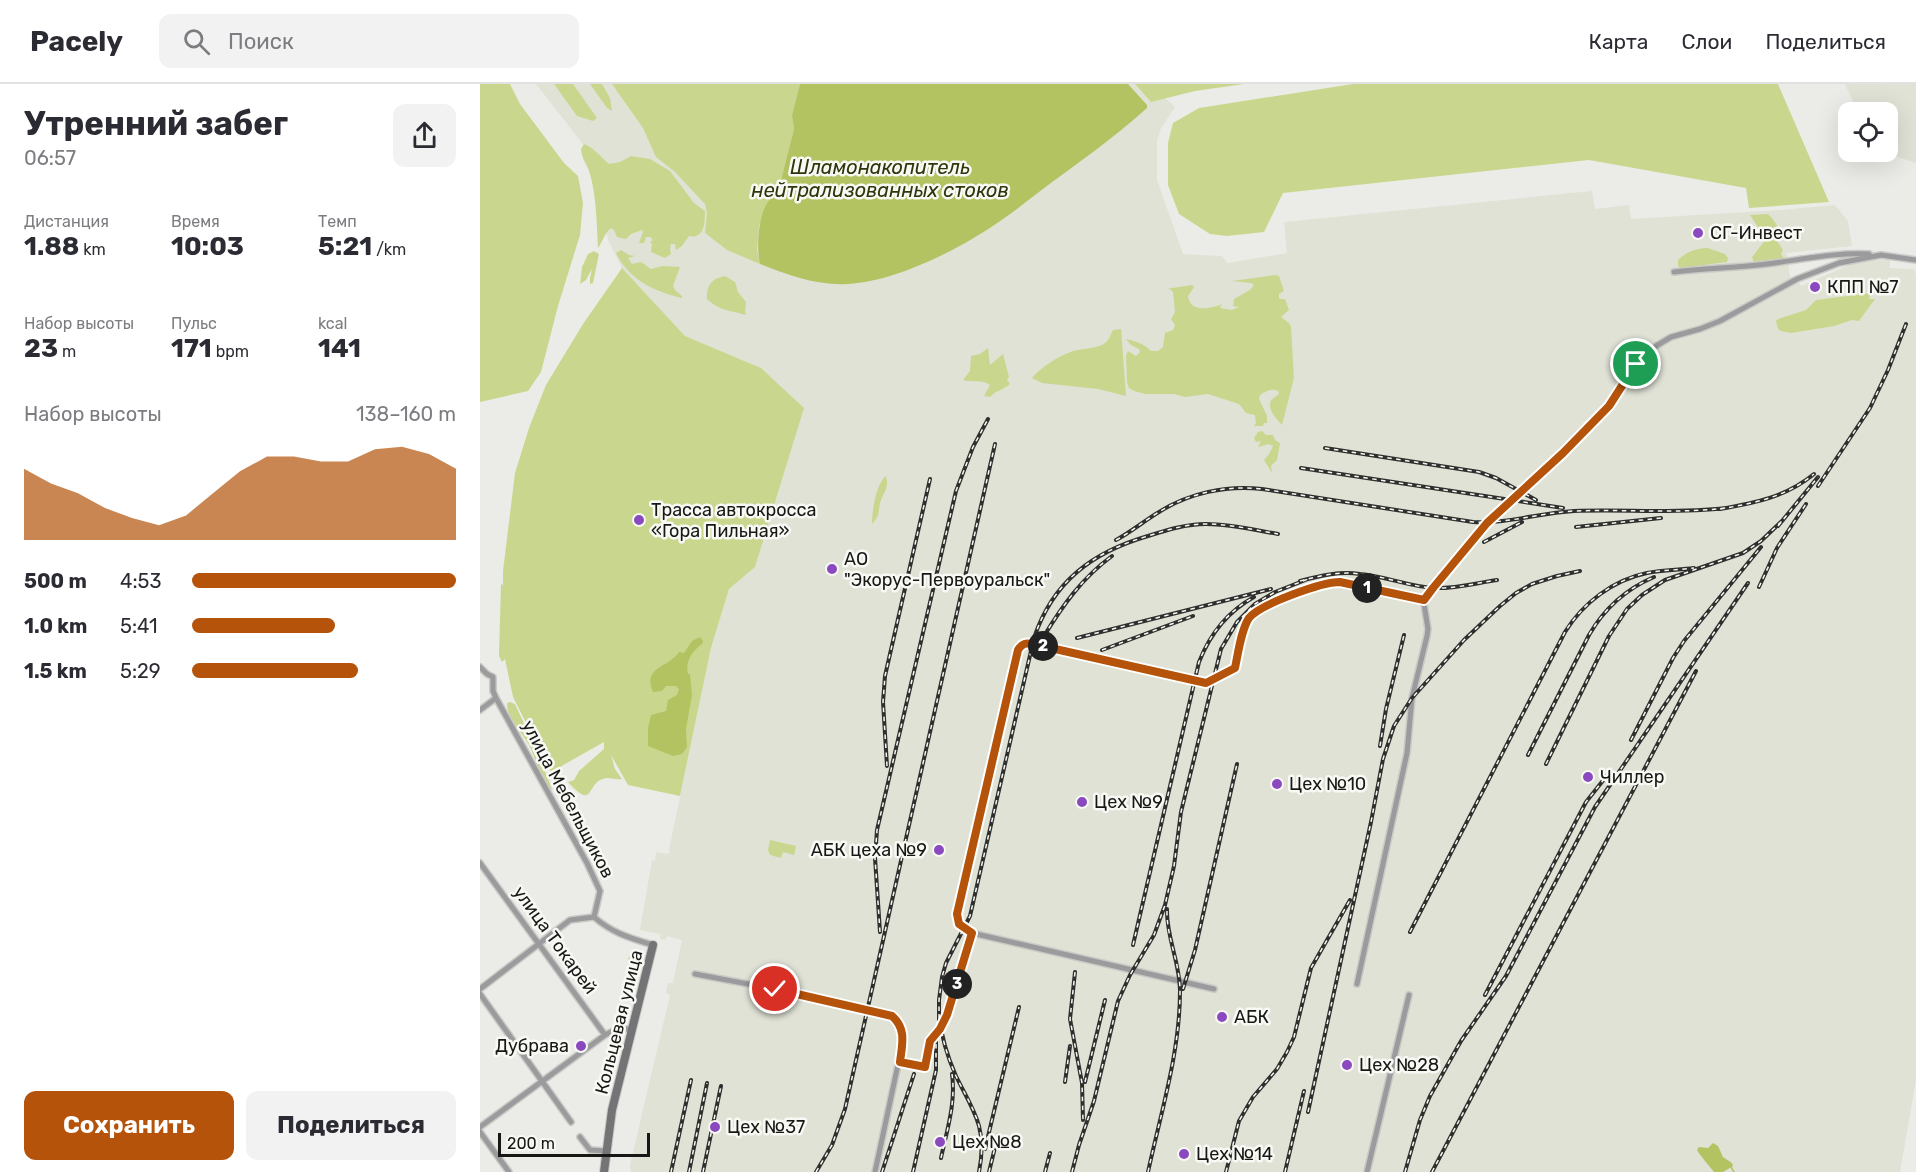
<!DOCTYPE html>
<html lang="ru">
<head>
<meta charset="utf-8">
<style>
  body { margin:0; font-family:Rubik,sans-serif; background:#f2f2f3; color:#2b2b33; height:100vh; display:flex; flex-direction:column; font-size:22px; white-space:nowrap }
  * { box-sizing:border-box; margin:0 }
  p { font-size:20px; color:#7c7c81 }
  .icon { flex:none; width:33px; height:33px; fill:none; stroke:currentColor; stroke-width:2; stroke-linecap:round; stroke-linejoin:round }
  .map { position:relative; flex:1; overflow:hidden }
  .side { display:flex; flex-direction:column; background:#fff; width:480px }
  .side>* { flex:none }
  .tools { position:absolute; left:1358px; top:18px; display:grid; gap:12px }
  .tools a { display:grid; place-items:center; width:60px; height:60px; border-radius:12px; background:#fff; box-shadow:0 6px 24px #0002; font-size:30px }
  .scale { position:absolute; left:18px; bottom:15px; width:152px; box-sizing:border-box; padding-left:6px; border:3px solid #171816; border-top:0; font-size:16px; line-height:21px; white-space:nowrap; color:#171816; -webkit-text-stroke:4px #f8f9f4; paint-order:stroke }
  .pin { position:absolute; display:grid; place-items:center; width:51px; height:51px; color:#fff; margin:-26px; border:3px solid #fff; border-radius:50%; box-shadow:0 2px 6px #0007 }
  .km { position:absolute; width:30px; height:30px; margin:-15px; border-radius:50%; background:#222; color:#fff; font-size:16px; line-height:30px; text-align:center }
  .round { display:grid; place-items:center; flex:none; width:63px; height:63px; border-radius:12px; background:#f2f2f3 }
  .overview { display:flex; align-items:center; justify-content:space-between; height:102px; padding:0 24px }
  h1 { font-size:33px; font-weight:700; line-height:45px }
  .stats { display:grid; grid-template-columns:repeat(3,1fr); gap:9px; height:102px; padding:6px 24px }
  .stats div { display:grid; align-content:center }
  .stats b { font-size:26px; font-weight:700 }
  .stats small { font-size:16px; font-weight:400 }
  .stats p { font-size:16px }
  .chart { height:168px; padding:12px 24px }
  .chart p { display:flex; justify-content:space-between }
  .chart svg { width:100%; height:108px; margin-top:6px; fill:#b45309; opacity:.7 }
  .cta { display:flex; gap:12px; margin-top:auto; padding:12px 24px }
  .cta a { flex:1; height:69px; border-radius:12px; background:#b45309; color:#fff; font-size:24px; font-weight:700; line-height:69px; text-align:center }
  .cta a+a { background:#f2f2f3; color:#2b2b33 }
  ul { padding:0 24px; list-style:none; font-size:20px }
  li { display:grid; grid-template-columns:96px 72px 1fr; align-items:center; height:45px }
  li i { height:15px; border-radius:8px; background:#b45309 }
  header { display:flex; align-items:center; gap:36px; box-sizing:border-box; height:84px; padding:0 30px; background:#fff; border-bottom:2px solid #e1e1e2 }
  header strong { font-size:28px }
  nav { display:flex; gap:33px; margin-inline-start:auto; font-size:21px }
  .search { width:420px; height:54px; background:#f2f2f3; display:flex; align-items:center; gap:15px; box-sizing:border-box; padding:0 21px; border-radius:12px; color:#7c7c81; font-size:22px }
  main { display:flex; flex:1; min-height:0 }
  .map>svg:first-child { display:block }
</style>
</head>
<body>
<header>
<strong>Pacely</strong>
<div class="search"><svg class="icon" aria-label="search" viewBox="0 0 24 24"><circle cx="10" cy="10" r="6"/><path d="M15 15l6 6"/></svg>Поиск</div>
<nav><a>Карта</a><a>Слои</a><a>Поделиться</a></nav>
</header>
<main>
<section class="side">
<div class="overview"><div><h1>Утренний забег</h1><p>06:57</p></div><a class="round"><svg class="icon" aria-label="share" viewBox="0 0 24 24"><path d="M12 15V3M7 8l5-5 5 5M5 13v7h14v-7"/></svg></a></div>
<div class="stats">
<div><p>Дистанция</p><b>1.88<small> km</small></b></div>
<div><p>Время</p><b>10:03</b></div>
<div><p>Темп</p><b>5:21<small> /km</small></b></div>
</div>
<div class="stats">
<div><p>Набор высоты</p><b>23<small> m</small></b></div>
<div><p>Пульс</p><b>171<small> bpm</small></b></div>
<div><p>kcal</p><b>141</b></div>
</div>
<div class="chart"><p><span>Набор высоты</span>138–160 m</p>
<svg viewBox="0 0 160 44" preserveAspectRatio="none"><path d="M0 44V15L10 21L20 25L30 31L40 35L50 38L60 34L70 25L80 16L90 10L100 10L110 12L120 12L130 7L140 6L150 9L160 15V44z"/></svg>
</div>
<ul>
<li><b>500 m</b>4:53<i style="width:100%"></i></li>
<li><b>1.0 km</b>5:41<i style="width:54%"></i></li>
<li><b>1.5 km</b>5:29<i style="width:63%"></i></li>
</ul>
<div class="cta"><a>Сохранить</a><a>Поделиться</a></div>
</section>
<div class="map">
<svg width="1436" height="1088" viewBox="0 0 1436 1088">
  <rect width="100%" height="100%" fill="#ebece7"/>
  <path fill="#dfe2d5" d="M56,0H670L695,23L681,44L677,57V96L703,170L742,172L748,179L807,169L804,138L1112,107L1115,125L1149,121L1151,135L1301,126L1355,121L1368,137L1372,162L1307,169L1310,193H1316L1321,202L1378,177L1410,176V184L1434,185L1436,191V996L1420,1088H151L150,1081L190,911L186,909L188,899H193L202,856L187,852L185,856L180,855V850L160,846L172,776L175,777L176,768L188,770L190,768L189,766L231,564L249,505L275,483L281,284L205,252L142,184L128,156L119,94L110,71L99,55Z
    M1365,0H1436V79L1403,68H1407V28H1378Z"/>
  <path fill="#c9d78e" d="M0,0H30L40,20L84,79L98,92L103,119L100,151L78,222L61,288L48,307L0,318Z
    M74,0H93L117,34L113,37L97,32Z
    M110,0H122L130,14L132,27L127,24Z
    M132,0H320L312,31L314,45L302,92V105L291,115L279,141L277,167L280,180L247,166L225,149L227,129L225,120L195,88L176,73L163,44Z
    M655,0H764L715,7L671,18Z
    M873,0H1298L1349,118L1269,124L1266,104L1109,76L803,109L784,148L747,152L730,150L699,130L688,101V59L693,39L719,24Z
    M104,60C112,62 122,74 129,80L140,78L151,72L170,75L190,87L214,119L225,127C225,140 224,155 209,152L202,162L196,166L195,160H191L190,165L191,170L185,174L171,168L172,160L170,158L173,156L170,153H166L164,159H159L163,148L162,146L151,150L146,155L137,153L134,146L131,144C124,150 123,157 118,164C117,142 116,107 109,87C106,78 102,76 101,65Z
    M1288,130C1295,137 1303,147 1297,157L1303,166L1301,170L1304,174L1274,178L1272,173L1286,155H1280L1283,147L1278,143L1270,131Z
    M1228,164L1245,170L1248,174L1247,178L1201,184L1198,182V176C1206,168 1217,164 1228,164Z
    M141,166L149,171L155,172L148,174L152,180L161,178L171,185L183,182L200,183L193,202L195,206L202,212V214C174,207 151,197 137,171L136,169Z
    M114,167L119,170L113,199L110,200V194L112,185L106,196L100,200L102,183L108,170Z
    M142,184L205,252L281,284L324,324L275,483L249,505L231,564L200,712L148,701L131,671L135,685L142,695C136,696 132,694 127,694C105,696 116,729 88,698L94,696L99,687L124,665V658L71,688L33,613L25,575L22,578L19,572L21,499L23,502V487L35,389L49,344L66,301L103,240Z
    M795,191L799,192L804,207L799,210V214L801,215H805L809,226L801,233L809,239L811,243L814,294L802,341C796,334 787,326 791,316L799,310L798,307C791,304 786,307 780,311L779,315L787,332V339H784L783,342H774L776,339L775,331L766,329L759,320L734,312L728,310L705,313L694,310H665L654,307L649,304L647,298L646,272L648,267L656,272L660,268L659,265L651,261L646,255C657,258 663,259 671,267H678L683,263L685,249L693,246L695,241L691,235L695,228L693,208L690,205H686L712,201L714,203L708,212C710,229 730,225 742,220L740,224L752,226L759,223L753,222L754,215L770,206L774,201L771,199L752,197Z
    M245,192L255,198L258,208L266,218L265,226L266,231C251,226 241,228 227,215C226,202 232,194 245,192Z
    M1391,209L1389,215H1395L1379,237L1372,236L1354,242L1311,249L1301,247L1298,245L1296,237L1298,235L1326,226L1336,216Z
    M641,245L646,312L618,305L562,299L552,294C561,283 584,268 598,266C604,265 621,263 625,259C629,256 631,250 633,246Z
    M508,264L510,281L523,270L529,293L527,296L530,300C524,306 516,306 510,313L504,312L510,301C502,295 492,299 483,296L490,287L491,272L500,270Z
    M782,347L786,351H793L795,356L800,359L797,376L791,382L792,389L784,376L789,370L793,362L789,360L778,363L781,357L776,358L774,354L778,348Z
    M406,392C409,402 405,407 401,416C397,427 402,429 392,440C392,428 396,399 406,392Z
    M30,618L35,620L58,670L73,707C61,695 57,680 51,665C44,649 27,637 27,619Z
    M290,756L316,762L314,771L303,768L301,774L290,771L288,766Z
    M154,867L160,868V870L156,887L157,899L154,902H146L145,897L152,891V888L148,885L152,880L148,876L150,870Z"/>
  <path fill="#b3c362" d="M320,0H648L667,21V24C633,55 596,80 559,108C547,117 535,127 523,135C482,164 418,197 368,200C338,202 308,191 280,180C276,163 278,127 291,114C295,111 299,109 302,105V92L314,45L312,31Z
    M220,553L223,557L222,560C212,567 205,578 208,590H210L212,611L206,645L207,663L202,670L193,672L168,662V644L171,631L186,627L188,616L197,611L199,605L196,602H186L182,607L173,608C162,582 189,584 199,568L204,569L212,557Z
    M1233,1059L1238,1062L1243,1073L1252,1079L1253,1082L1243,1088H1234C1230,1083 1219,1070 1217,1066L1219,1063L1228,1064Z"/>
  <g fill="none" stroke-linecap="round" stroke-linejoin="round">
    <path stroke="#b3c362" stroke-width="1.5" d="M1251,1083L1254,1088"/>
    <g stroke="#c9cac6" stroke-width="8">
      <path id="street" d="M1194,188C1225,184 1256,184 1287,180C1320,176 1356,168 1389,170
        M0,583L7,590L13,593V607L16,614L107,779L120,807L114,833
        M0,626L16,614
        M0,779L125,951
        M114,833C132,849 150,854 173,861
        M215,890L295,905L404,930C420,935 424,946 422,962L395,1088
        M877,900L927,669L932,614L947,552L948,545L944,520L953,504L1007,439L1095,358L1129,322L1156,280L1176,262L1191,253L1220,245L1240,237L1317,195L1359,179L1401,171L1436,176
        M0,905L90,836L114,833
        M734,905L492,849L479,840L477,830L538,566L544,560H553L726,599L755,584C758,570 761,546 769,534C780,520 842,499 860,498L944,516
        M0,910L91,1038
        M420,978L445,983L450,957L460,945L467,931L492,849
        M0,1043L125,951L137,945H152
        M0,1048L29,1088
        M100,1053L110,1066L126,1067
        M887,1088L929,911"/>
    </g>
    <g stroke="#c9cac6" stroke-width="10">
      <path id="secondary" d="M124,1088L132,1026L173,861"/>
    </g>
    <use href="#street" stroke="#9b9a9c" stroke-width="5"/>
    <use href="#secondary" stroke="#747376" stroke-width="8"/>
    <g stroke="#2f302e" stroke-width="4">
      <path id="rail" d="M845,364L999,388L1016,394L1056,416
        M821,384L1083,424
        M1338,402L1390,324L1408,286L1426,240
        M1240,425C1275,419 1306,413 1334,390
        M1298,442L1338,393
        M1096,443L1181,434
        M636,456C651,448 664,437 679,428C709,409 746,401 782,405L993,438C1027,440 1059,429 1094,427C1144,425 1196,430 1246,424
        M1004,458L1042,438
        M820,497C839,492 859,487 880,490C904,492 928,502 953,504C975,505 996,499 1017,496
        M1279,503L1297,464L1326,420
        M564,552C583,521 602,494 632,472
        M597,554L791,505
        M622,566L713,532
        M1151,656L1193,574L1204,557L1281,463
        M900,662L906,625L924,551
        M1048,671L1109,551C1124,525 1146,505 1174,493
        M1066,680L1129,552L1147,525L1162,511L1185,496L1263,469L1281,457L1303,436
        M407,682L403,618L405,592L450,395
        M400,848L395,774L397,746L476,407L493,363L508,335
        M930,848L1085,548C1103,519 1133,496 1167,489C1182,486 1198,486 1214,484
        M653,861L719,578C730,550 747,528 774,513
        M595,888L590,935L602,999L603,1036
        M703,905L715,866L757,680
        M1005,911L1106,718L1129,689
        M459,930C461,951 467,972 476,992C484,1009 494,1024 499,1042C503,1057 502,1073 499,1088
        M459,936V916L462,893L466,879L490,832L554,554C573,497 613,468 668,452C687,446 706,440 726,440C750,440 775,446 798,450
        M585,998L590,962
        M605,998L625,916
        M828,1028L891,738L903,675L914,642L932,614L984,556L1020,522L1036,509L1052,500L1077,492L1100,487
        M505,1065L539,923
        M461,1074C467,1046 476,1019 472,990
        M191,1088L211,996
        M209,1088L227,999
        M223,1088L241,1002
        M336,1088L352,1061L365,1025L515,360
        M402,1088L434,990
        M433,1088L456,986V953
        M509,1088L518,1051
        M565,1088L570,1069
        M592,1088L599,1061L614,1017L638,917L650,891L674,851L685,821L694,782L701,728L741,565L757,538L775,520L795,508L828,495
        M668,1088C681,1028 700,968 700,907C700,878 686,853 687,825
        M746,1088L759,1037L773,1013L797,985L807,968L814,953L831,884L870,816
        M805,1088L824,1007
        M925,1088L940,1036L950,1012L981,957L1026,892L1115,723L1268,499
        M952,1088L1216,587"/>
    </g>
    <use href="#rail" stroke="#f8f9f4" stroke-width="1.5" stroke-dasharray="4.5" stroke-linecap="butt"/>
  </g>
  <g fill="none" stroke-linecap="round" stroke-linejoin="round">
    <g stroke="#fff" stroke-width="12">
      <path id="route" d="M295,905L412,932C427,945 422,961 420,978L445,983L450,957L460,945L467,931L492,849L479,840L477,830L538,566C542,559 546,559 553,560L726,599L755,584C758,570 761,546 769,534C780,520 842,498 860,498L944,516L953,504L1007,439L1083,369L1129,322L1156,280"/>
    </g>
    <use href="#route" stroke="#b45309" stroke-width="8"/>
  </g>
  <g fill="#8a49be" stroke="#f8f9f4" stroke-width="2">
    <circle cx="1218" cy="149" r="6"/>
    <circle cx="1335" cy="203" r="6"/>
    <circle cx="159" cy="436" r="6"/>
    <circle cx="352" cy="485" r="6"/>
    <circle cx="1108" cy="693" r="6"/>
    <circle cx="797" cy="700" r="6"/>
    <circle cx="602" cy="718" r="6"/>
    <circle cx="459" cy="766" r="6"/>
    <circle cx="742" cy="933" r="6"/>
    <circle cx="101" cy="962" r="6"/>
    <circle cx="867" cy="981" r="6"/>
    <circle cx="235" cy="1043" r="6"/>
    <circle cx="460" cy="1058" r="6"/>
    <circle cx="704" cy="1070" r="6"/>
  </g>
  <g text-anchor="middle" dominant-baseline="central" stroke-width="5" stroke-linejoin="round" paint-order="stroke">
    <g font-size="18" fill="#171816" stroke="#f8f9f4" text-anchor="start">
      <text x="1230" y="149">СГ-Инвест</text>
      <text x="1347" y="203">КПП №7</text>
      <text x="171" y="426">Трасса автокросса<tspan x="171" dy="21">«Гора Пильная»</tspan></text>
      <text x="364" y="475">АО<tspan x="364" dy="21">"Экорус-Первоуральск"</tspan></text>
      <text x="1120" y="693">Чиллер</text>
      <text x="809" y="700">Цех №10</text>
      <text x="614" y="718">Цех №9</text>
      <text x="447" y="766" text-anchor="end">АБК цеха №9</text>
      <text x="754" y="933">АБК</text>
      <text x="89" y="962" text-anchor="end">Дубрава</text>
      <text x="879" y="981">Цех №28</text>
      <text x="247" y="1043">Цех №37</text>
      <text x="472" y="1058">Цех №8</text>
      <text x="716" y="1070">Цех №14</text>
    </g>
    <g font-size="18" fill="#171816" stroke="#f8f9f4">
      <text transform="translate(88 715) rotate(62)">улица Мебельщиков</text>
      <text transform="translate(75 856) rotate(54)">улица Токарей</text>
      <text transform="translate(139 938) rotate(-76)">Кольцевая улица</text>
    </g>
    <g font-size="20" font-style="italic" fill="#30360c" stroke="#f8f9f4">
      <text x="400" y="83">Шламонакопитель<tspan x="400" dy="23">нейтрализованных стоков</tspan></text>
    </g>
  </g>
</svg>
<div class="tools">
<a><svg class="icon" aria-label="locate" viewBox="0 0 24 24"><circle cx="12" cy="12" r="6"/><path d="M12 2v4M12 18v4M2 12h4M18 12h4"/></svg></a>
</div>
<div class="scale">200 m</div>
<div class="pin" style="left:1156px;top:280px;background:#1e9e55"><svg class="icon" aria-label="arrive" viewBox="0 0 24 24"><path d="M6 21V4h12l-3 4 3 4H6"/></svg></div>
<div class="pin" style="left:295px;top:905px;background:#d93025"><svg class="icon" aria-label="check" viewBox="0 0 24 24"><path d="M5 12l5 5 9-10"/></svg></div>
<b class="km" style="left:887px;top:504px">1</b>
<b class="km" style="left:563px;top:562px">2</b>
<b class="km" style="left:477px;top:900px">3</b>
</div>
</main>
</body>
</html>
